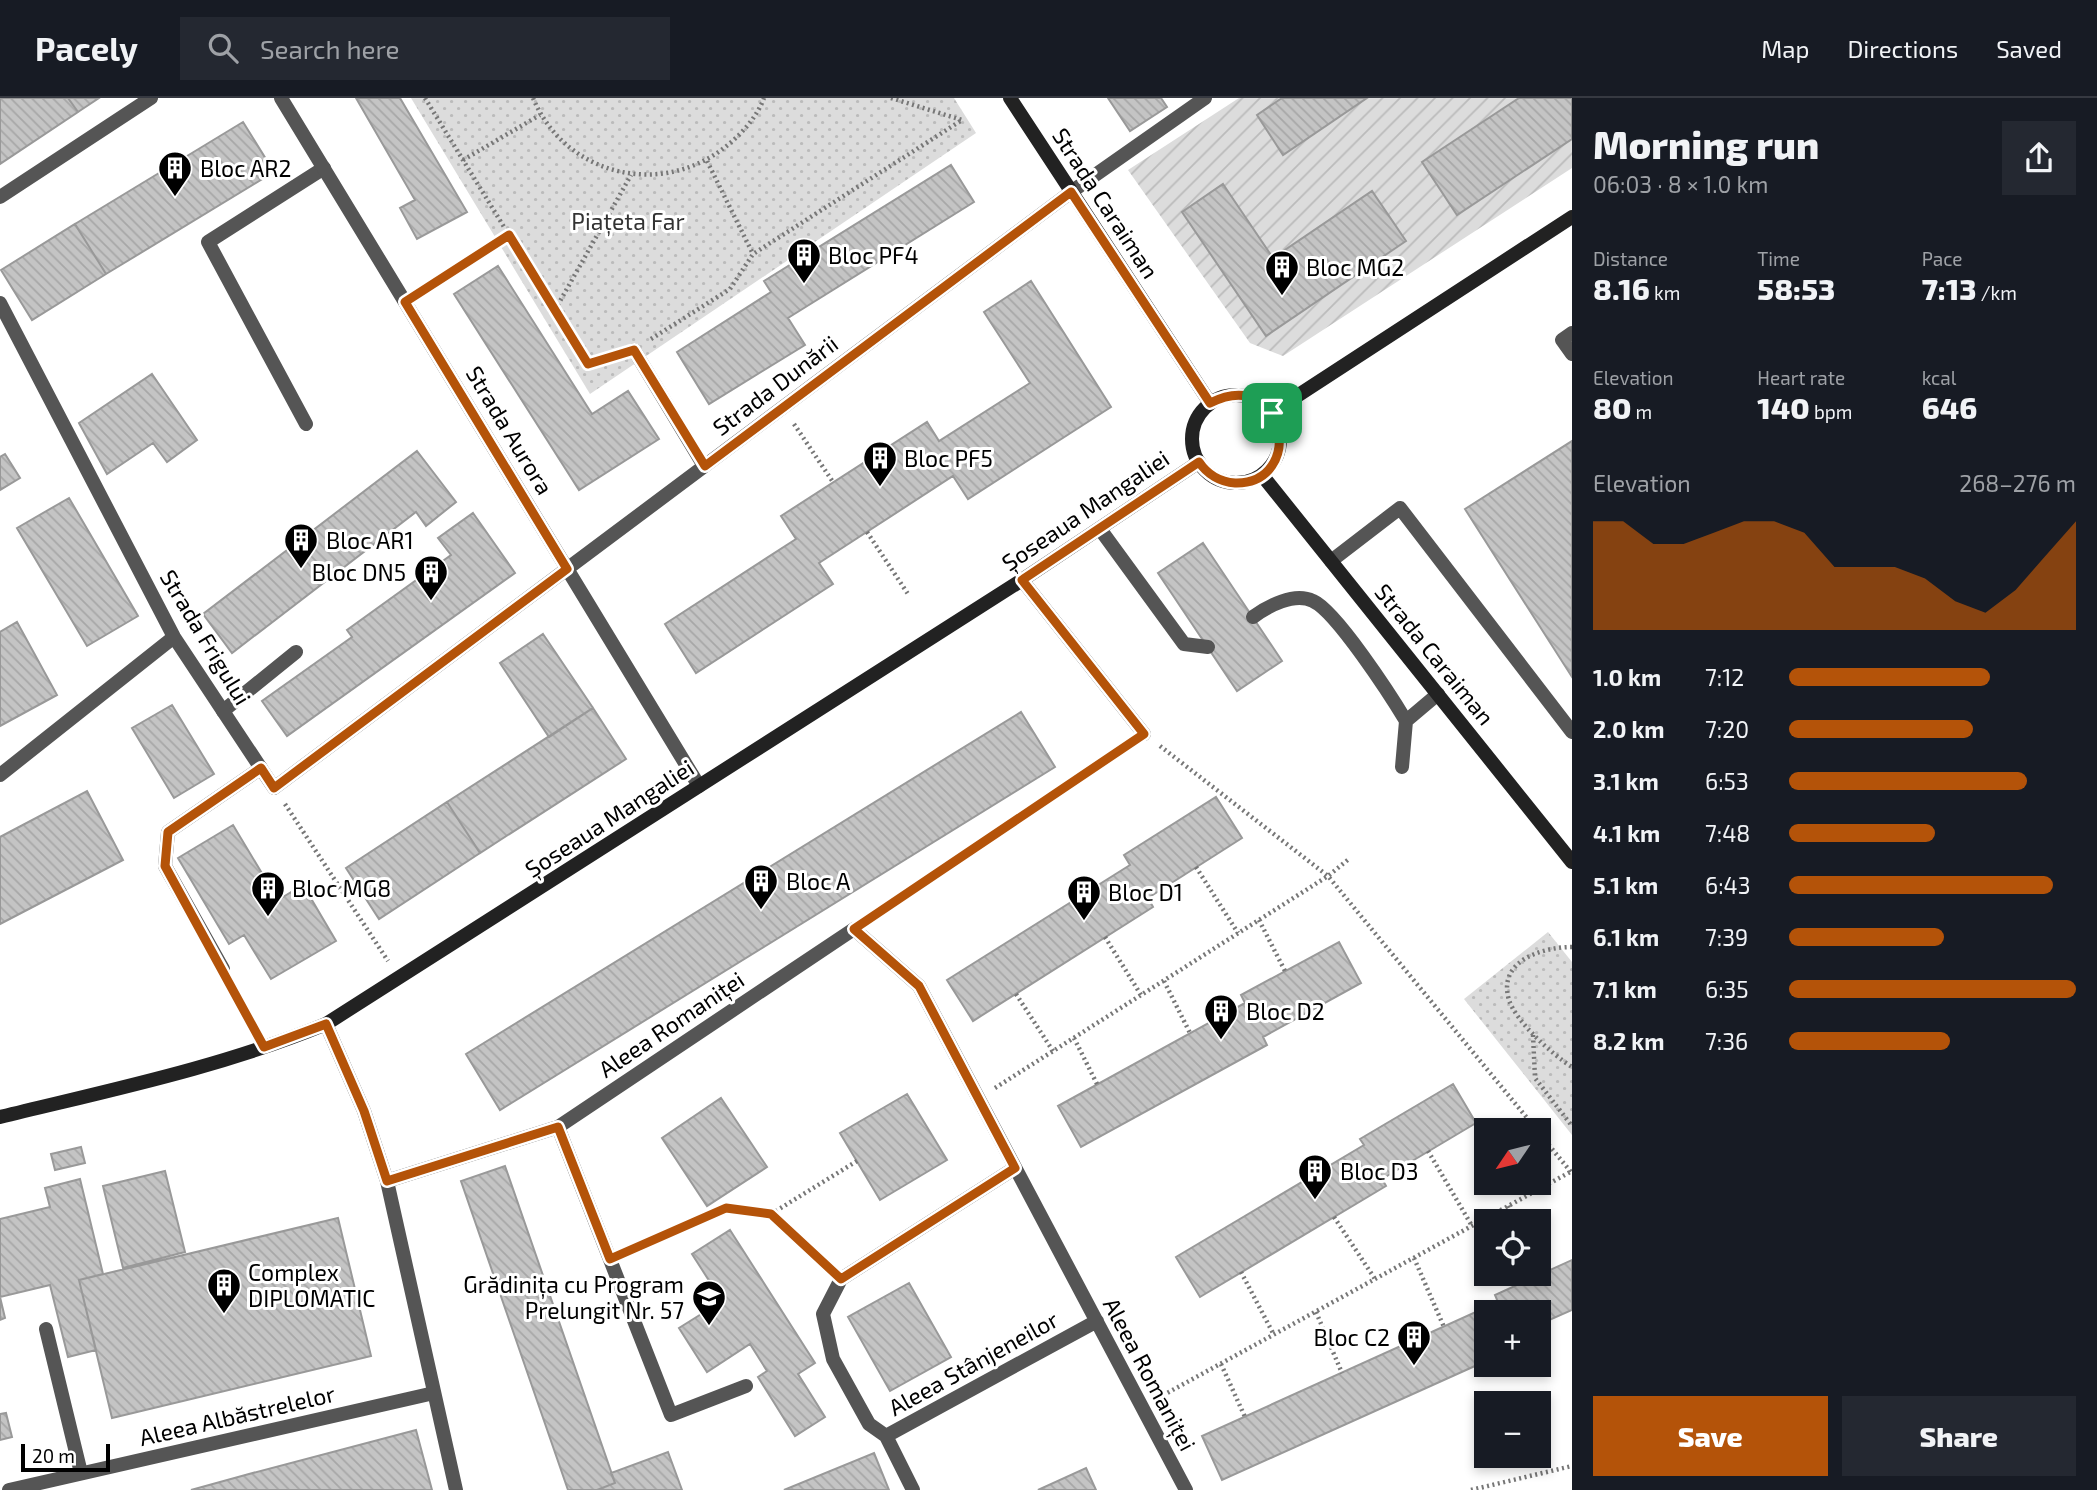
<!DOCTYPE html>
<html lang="en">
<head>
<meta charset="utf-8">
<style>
  body { margin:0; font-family:"Exo 2",sans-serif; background:#242831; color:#f1f3f6; height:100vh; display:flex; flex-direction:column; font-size:26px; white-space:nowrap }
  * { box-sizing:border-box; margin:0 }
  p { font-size:23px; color:#9ea1a6 }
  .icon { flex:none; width:38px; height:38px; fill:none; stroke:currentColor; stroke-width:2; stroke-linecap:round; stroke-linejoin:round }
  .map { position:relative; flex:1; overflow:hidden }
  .panel { display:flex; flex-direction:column; background:#171b24; width:525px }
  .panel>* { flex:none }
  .needle { width:46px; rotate:235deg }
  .buttons { position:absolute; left:1474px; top:1020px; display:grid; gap:14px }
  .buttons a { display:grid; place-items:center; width:77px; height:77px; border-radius:0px; background:#171b24; box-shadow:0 4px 10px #0003; font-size:35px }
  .scale { position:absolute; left:21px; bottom:18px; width:89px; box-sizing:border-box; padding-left:7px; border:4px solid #000; border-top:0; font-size:19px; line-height:24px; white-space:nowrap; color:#000; -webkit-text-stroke:5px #fff; paint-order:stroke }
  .pin { position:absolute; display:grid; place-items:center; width:60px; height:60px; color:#fff; margin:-30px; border-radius:14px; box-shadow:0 4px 10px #0006 }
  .round { display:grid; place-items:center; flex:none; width:74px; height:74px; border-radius:0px; background:#242831 }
  .summary { display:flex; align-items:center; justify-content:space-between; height:119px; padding:0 21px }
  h1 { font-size:38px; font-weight:800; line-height:52px }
  .figures { display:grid; grid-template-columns:repeat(3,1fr); gap:10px; height:119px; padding:7px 21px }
  .figures div { display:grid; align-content:center }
  .figures b { font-size:30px; font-weight:800 }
  .figures small { font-size:19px; font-weight:400 }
  .figures p { font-size:19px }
  .chart { height:196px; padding:14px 21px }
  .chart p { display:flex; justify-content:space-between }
  .chart svg { width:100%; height:126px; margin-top:7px; fill:#b45309; opacity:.7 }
  .button { display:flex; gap:14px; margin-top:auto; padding:14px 21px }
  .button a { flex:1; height:80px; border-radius:0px; background:#b45309; color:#fff; font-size:28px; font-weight:800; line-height:80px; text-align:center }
  .button a+a { background:#242831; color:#f1f3f6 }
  ul { padding:0 21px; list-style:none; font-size:23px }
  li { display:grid; grid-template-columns:112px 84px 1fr; align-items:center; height:52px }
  li i { height:18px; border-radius:9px; background:#b45309 }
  header { display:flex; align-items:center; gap:42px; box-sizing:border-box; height:98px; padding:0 35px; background:#171b24; border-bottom:2px solid #363941 }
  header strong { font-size:33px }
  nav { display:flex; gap:38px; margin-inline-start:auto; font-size:24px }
  .search { width:490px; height:63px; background:#242831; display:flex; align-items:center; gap:18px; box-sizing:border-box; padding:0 24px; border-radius:0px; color:#9ea1a6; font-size:26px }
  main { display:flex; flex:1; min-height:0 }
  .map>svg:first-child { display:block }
</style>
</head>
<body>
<header>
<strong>Pacely</strong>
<div class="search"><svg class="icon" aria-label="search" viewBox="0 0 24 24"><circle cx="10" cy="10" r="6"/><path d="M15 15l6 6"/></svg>Search here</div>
<nav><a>Map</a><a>Directions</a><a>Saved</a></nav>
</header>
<main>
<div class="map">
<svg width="1572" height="1392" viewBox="0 0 1572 1392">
  <defs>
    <pattern id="grass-dots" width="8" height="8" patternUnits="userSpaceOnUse" patternTransform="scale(1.75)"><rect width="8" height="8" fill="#dcdcdc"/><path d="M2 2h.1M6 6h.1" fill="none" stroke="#bbb" stroke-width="1.8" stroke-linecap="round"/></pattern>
    <pattern id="garden-furrows" width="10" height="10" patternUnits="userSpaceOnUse" patternTransform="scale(1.75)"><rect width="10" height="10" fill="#dcdcdc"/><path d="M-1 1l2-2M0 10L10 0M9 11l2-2" fill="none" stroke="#bbb"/></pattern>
    <pattern id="building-back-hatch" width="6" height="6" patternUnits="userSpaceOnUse" patternTransform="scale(1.75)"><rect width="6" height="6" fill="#c4c4c4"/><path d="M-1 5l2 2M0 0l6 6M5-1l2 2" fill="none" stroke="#a7a7a7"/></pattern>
  </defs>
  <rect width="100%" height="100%" fill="#fff"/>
  <path fill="url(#grass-dots)" d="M411,0H954L976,35L590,296Z
    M1548,834L1572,864V1037L1464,901Z"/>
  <path fill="url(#garden-furrows)" fill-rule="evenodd" d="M1239,0H1282L1257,18L1283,57L1367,0H1519L1422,64L1457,117L1572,41V70L1283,258L1250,245L1128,72ZM1223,86L1273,160L1372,93L1406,144L1266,238L1182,114Z"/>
  <path fill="url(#building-back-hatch)" stroke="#999" stroke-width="2" d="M0,0H68L78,14L0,66Z
    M68,0H99L78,14Z
    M356,0H400L467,114L417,141L400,110L415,102Z
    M1108,0H1161L1167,9L1130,33Z
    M1282,0H1367L1283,57L1257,17Z
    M1519,0H1572V41L1457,117L1422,64Z
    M243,24L274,74L106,176L75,126Z
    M951,67L974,104L788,220L805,247L709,306L677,254L771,194L764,183Z
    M1223,86L1273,160L1372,93L1406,143L1266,238L1182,114Z
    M75,126L106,176L32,222L1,172Z
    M498,168L592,316L628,293L659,341L579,392L454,196Z
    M1031,183L1111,309L968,401L953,378L819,465L833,486L696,575L665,526L796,441L781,418L927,324L939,343L1030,285L984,214Z
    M152,276L197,342L167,364L153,345L107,376L79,325Z
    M1572,343V579L1465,411Z
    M417,353L456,404L426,428L416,414L232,555L203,516Z
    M5,356L20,380L0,392V359Z
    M69,400L138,518L87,548L17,430Z
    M473,415L515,475L287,638L262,603L352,539L347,532L451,457L438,440Z
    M1203,445L1282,563L1237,593L1158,475Z
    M17,524L57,597L0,628V534Z
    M543,536L593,610L549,639L500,565Z
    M172,607L214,676L174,700L132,630Z
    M593,610L626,661L480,755L447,704Z
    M1021,614L1055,669L500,1012L466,956Z
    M87,693L123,762L0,826V739Z
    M1216,699L1242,740L1148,800L1153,809L973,923L947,882L1130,767L1124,757Z
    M447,704L480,755L379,821L346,770Z
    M233,727L278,802L303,787L336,843L271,881L244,837L229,846L178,760Z
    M1339,844L1361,885L1263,939L1267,947L1081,1049L1058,1008L1245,905L1241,897Z
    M1453,986L1476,1025L1382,1081L1386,1088L1200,1199L1176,1159L1364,1047L1360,1041Z
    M907,996L947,1062L880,1102L840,1035Z
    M721,1000L767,1069L707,1108L662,1040Z
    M81,1049L85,1065L55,1072L51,1056Z
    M505,1068L615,1385L597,1392H568L461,1083Z
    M165,1073L185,1154L123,1170L103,1088Z
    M80,1081L103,1176L79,1182L96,1252L68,1259L50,1187L0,1199V1121L50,1109L45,1090Z
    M338,1120L371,1258L112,1320L79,1182Z
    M730,1132L815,1265L798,1276L825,1319L795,1338L758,1279L767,1273L750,1246L707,1274L679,1230L722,1203L692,1156Z
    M1572,1162V1212L1538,1227V1214H1486V1263L1222,1382L1202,1338L1498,1204L1495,1197Z
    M909,1185L951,1259L890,1293L848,1219Z
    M0,1199L5,1220L0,1222Z
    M6,1315L12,1339L0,1342V1316Z
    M416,1332L432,1392H191L249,1376Z
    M668,1354L682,1392H597L615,1385L611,1375Z
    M874,1355L889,1392H784Z
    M1086,1370L1096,1392H1038Z"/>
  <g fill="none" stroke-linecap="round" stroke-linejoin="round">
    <path stroke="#777" stroke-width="4.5" stroke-dasharray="2 3.5" stroke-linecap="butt" d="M425,0L588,266L614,258
      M533,0C565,77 659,100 724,50C741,37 757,19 764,0
      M891,0L962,22
      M463,62L540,17
      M707,63L753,156
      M422,194L509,137
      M555,212L631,77
      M651,241L730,191L753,156L962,22
      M794,326L833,384
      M867,434L908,496
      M1160,648L1328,778L1537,1032
      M285,706L388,863
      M1196,769L1238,835
      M870,820L1127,647
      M1259,822L1285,873
      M1105,839L1141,897
      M1572,849C1542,849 1497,863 1509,902C1516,924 1553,957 1572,969
      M1164,883L1190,935
      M232,887L254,929
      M1016,896L1053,953
      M1533,937L1535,980L1572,1028
      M1074,940L1097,986
      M995,990L1328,778L1349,761
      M1538,1034L1571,1074
      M1428,1053L1472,1128
      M1508,1108L1515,1124
      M771,1116L857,1063
      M1334,1119L1375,1181
      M628,1153L726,1110L771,1116L827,1168
      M1414,1160L1444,1229
      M1241,1174L1274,1237
      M1538,1175L1539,1177
      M1316,1214L1342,1275
      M1221,1266L1245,1319
      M1158,1300L1572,1073
      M1471,1392L1572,1368"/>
    <path stroke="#555" stroke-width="14" d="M0,99L151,0
      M1572,235L1562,242L1572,256
      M634,252L704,368
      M306,326L208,144L324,70
      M1100,431L1184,546L1208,549
      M1331,463L1400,410L1572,634
      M1022,482L1144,636
      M1253,519C1268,508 1294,494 1313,503C1336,513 1391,598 1406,623
      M223,613L296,554
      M1402,669L1406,623L1438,596
      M223,871L165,768L168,734L261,670
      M558,1029L671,1317L746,1288
      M46,1231L81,1375"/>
    <path stroke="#555" stroke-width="14" d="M281,0L699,688
      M0,205L174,539L274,690L1071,94L1205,0
      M0,677L174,539
      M326,926L364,1013L387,1083L558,1029L854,831L919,888L1186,1392
      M387,1083L456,1392
      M886,1338L869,1326L833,1261L823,1216L841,1181L1015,1070
      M9,1392L434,1295
      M913,1392L886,1338L1097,1223"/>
    <path stroke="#222" stroke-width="14" d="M1010,0L1210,305
      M1192 341a44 44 0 1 1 88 0a44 44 0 1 1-88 0Z
      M1271,315L1572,119
      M1262,377L1572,764
      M0,1019C110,992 222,969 326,926L1022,482L1199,364"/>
  </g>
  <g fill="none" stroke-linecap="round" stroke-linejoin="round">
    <g stroke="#fff" stroke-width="14">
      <path id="route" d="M1071,94L1210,305C1287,266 1306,387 1235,385C1220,384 1207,376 1199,364L1022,482L1144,636L854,831L919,888L1015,1070L841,1181L771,1116L726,1110L610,1161L558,1029L387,1083L364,1013L326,926L264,949L165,768L168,734L261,670L274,690L567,471L405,204L509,137L588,266L634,252L705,368Z"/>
    </g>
    <use href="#route" stroke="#b45309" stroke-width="9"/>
  </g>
  <defs>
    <g id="building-pin" transform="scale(1.75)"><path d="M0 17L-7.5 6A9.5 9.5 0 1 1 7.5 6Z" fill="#000" stroke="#fff"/><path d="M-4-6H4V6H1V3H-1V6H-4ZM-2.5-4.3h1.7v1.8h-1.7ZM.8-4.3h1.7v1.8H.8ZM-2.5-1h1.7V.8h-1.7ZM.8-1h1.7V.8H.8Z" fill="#fff"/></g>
    <g id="school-pin" transform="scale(1.75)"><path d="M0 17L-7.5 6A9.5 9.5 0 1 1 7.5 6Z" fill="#000" stroke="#fff"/><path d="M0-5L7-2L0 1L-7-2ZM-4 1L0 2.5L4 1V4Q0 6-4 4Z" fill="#fff"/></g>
  </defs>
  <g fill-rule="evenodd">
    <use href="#building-pin" x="175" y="70"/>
    <use href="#building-pin" x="804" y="157"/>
    <use href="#building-pin" x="1282" y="169"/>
    <use href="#building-pin" x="880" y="360"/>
    <use href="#building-pin" x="301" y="442"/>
    <use href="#building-pin" x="431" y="474"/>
    <use href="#building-pin" x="761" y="783"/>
    <use href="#building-pin" x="268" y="790"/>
    <use href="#building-pin" x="1084" y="794"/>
    <use href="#building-pin" x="1221" y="913"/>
    <use href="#building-pin" x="1315" y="1073"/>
    <use href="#building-pin" x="224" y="1187"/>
    <use href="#school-pin" x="709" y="1199"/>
    <use href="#building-pin" x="1414" y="1239"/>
  </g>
  <g text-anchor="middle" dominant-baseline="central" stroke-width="6" stroke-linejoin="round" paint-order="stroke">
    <g font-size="23" fill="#000" stroke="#fff" text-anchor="start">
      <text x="200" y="70">Bloc AR2</text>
      <text x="828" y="157">Bloc PF4</text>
      <text x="1306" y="169">Bloc MG2</text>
      <text x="904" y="360">Bloc PF5</text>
      <text x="326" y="442">Bloc AR1</text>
      <text x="406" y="474" text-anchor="end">Bloc DN5</text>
      <text x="786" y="783">Bloc A</text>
      <text x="292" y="790">Bloc MG8</text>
      <text x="1108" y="794">Bloc D1</text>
      <text x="1246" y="913">Bloc D2</text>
      <text x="1340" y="1073">Bloc D3</text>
      <text x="248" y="1174">Complex<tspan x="248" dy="26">DIPLOMATIC</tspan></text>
      <text x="684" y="1186" text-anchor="end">Grădinița cu Program<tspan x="684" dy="26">Prelungit Nr. 57</tspan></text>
      <text x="1390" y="1239" text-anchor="end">Bloc C2</text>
    </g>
    <g font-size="23" fill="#000" stroke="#fff">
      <text transform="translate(1106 105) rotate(57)">Strada Caraiman</text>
      <text transform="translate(775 287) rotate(-37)">Strada Dunării</text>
      <text transform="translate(510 332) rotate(59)">Strada Aurora</text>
      <text transform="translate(1085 412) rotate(-34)">Șoseaua Mangaliei</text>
      <text transform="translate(206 539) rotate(59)">Strada Frigului</text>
      <text transform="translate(1435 556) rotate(51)">Strada Caraiman</text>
      <text transform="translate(609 720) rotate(-33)">Șoseaua Mangaliei</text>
      <text transform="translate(671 926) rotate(-34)">Aleea Romaniței</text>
      <text transform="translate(973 1265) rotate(-29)">Aleea Stânjeneilor</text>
      <text transform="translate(1150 1276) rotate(62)">Aleea Romaniței</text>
      <text transform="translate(237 1317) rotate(-13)">Aleea Albăstrelelor</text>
    </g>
    <g font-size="23" fill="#333" stroke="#fff">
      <text x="628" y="123">Piațeta Far</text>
    </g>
  </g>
</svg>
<div class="buttons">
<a><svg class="needle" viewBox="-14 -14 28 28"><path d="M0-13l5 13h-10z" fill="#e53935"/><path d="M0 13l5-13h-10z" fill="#9ea1a6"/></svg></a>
<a><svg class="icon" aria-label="locate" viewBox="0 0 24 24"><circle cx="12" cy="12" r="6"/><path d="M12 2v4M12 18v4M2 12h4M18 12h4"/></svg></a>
<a>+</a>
<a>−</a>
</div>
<div class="scale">20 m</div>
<div class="pin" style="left:1272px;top:315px;background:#1e9e55"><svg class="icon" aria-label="arrive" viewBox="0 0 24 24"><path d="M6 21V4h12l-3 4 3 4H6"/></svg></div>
</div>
<section class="panel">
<div class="summary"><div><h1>Morning run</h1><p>06:03 · 8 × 1.0 km</p></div><a class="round"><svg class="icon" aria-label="share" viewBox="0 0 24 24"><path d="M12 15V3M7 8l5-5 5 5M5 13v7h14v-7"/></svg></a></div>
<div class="figures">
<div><p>Distance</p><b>8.16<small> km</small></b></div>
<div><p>Time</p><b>58:53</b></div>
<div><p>Pace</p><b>7:13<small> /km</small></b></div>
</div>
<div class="figures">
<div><p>Elevation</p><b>80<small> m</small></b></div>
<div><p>Heart rate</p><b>140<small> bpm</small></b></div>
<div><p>kcal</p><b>646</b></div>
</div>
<div class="chart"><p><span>Elevation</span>268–276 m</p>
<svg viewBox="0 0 160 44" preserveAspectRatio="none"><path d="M0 44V6L10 6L20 14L30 14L40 10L50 6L60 6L70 10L80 22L90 22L100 22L110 26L120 34L130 38L140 30L150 18L160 6V44z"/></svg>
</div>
<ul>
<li><b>1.0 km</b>7:12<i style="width:70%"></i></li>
<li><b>2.0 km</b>7:20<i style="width:64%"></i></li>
<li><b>3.1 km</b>6:53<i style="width:83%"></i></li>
<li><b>4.1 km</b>7:48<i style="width:51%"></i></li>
<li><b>5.1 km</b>6:43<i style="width:92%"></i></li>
<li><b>6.1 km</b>7:39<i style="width:54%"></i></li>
<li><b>7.1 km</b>6:35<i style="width:100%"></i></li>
<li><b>8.2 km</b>7:36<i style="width:56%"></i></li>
</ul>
<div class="button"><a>Save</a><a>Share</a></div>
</section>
</main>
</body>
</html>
